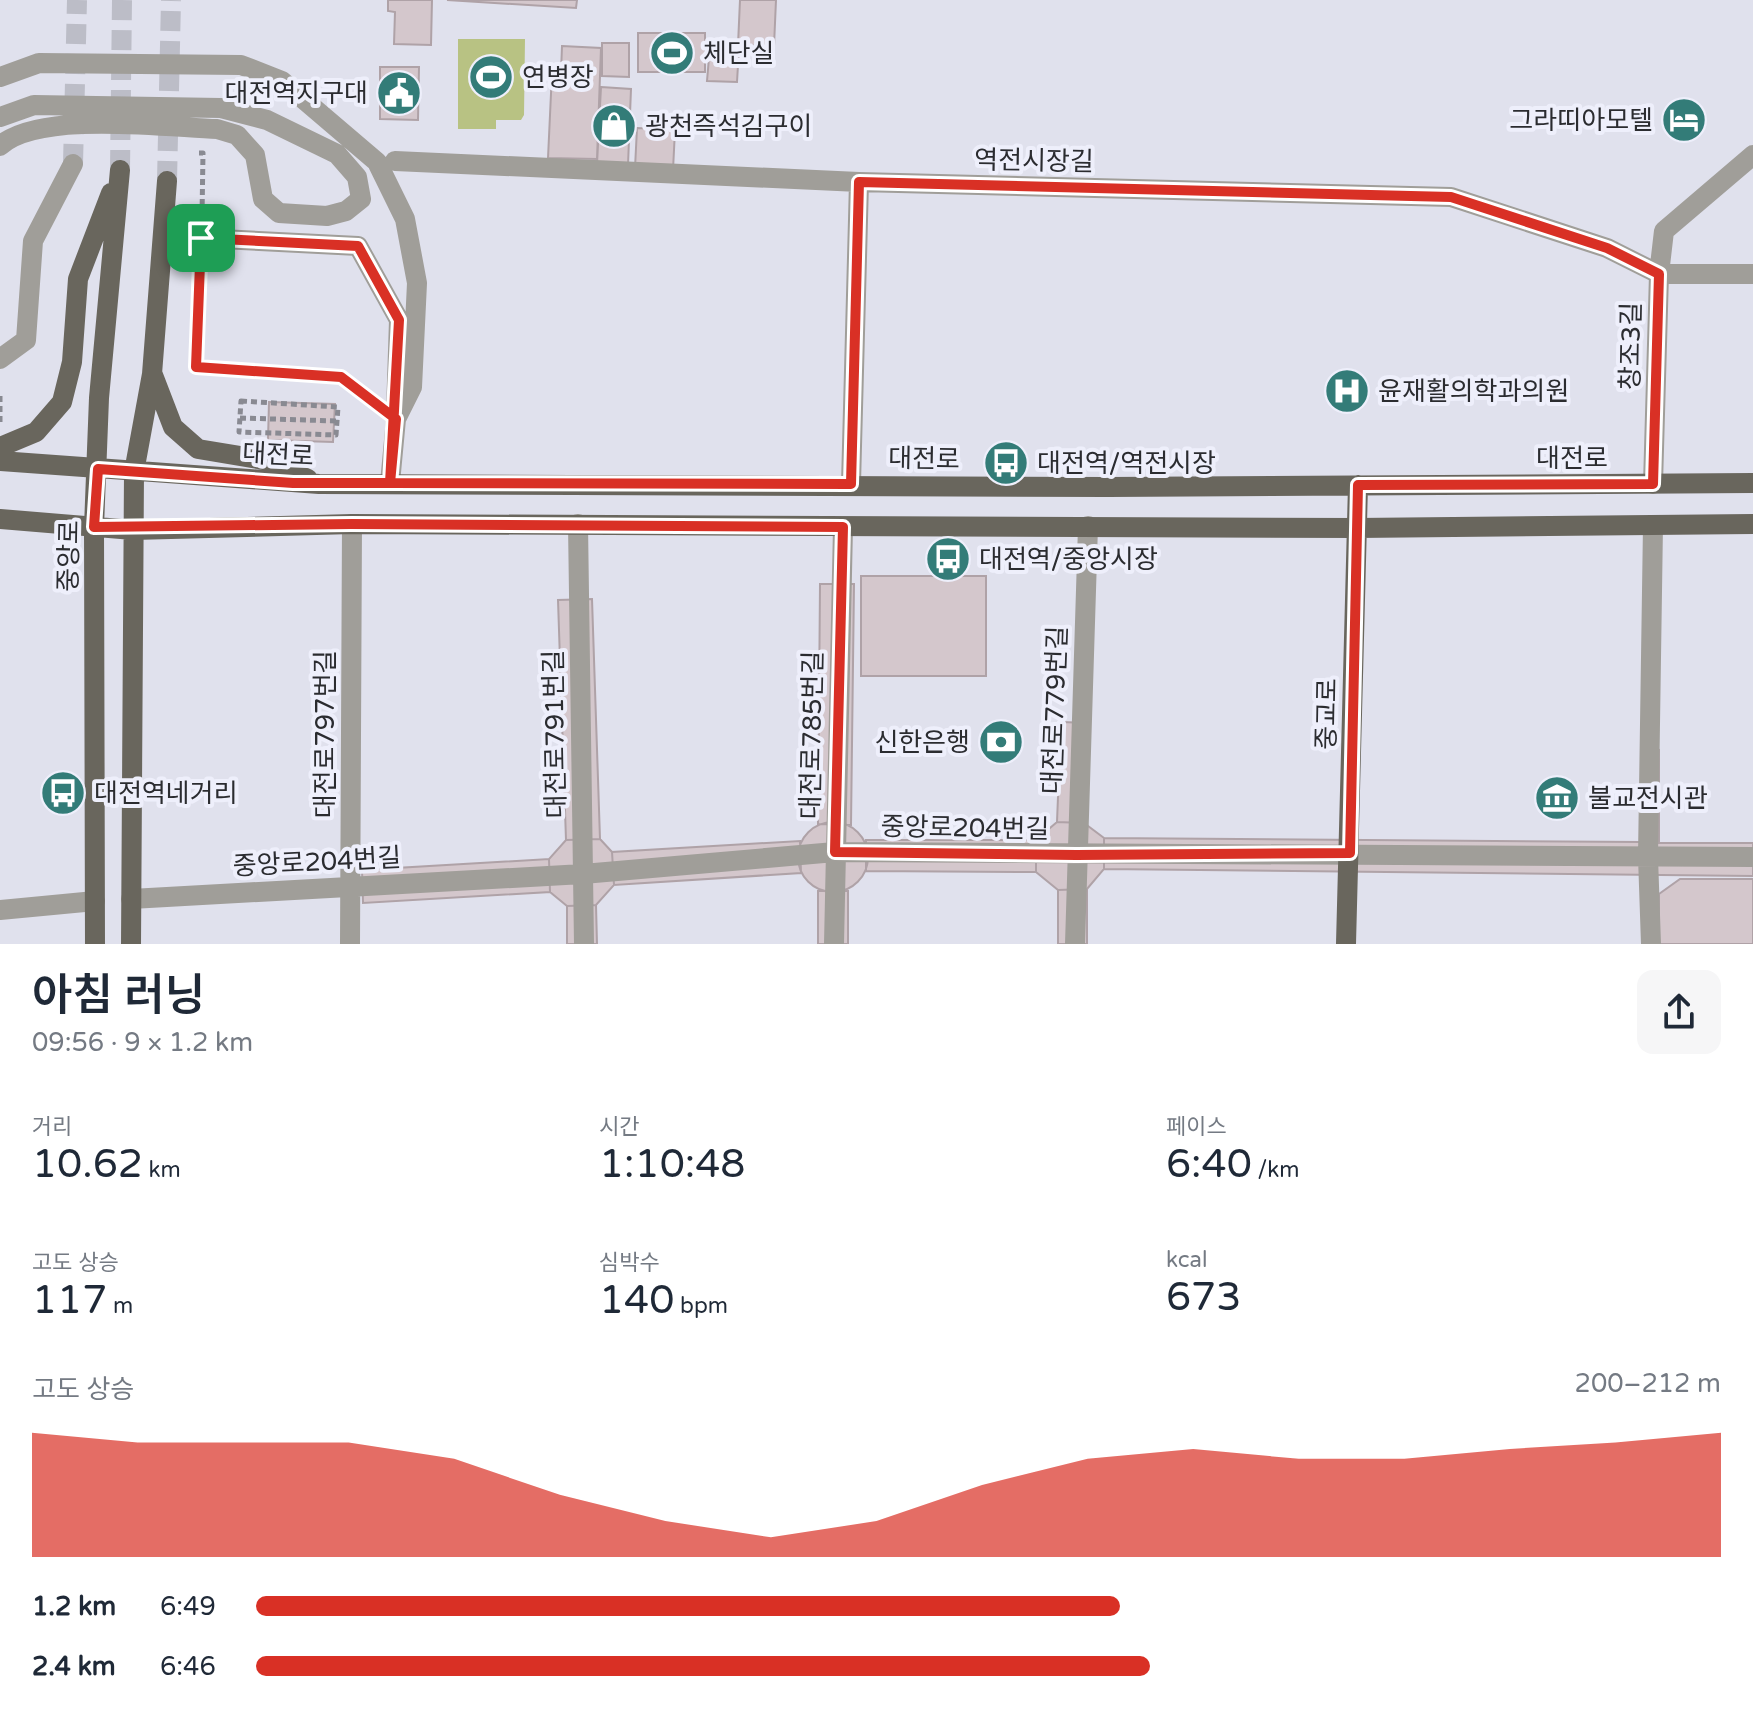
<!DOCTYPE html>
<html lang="ko">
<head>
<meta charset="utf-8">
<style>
  body { margin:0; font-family:"Varela Round","Noto Sans KR",sans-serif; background:#f6f6f7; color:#1f2937; height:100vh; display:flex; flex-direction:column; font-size:30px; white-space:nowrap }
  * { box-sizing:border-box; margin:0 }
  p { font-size:26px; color:#747a83 }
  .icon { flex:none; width:44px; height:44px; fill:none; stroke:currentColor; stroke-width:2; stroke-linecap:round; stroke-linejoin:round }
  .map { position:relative; height:944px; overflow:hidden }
  .drawer { display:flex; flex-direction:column; background:#fff; flex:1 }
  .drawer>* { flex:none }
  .pin { position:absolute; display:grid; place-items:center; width:68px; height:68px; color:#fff; margin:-34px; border-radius:16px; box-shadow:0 4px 12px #0006 }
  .round { display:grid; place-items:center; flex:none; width:84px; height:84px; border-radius:16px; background:#f6f6f7 }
  .summary { display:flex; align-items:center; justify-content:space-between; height:136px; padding:0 32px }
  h1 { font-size:44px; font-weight:600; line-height:60px }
  .figures { display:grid; grid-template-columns:repeat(3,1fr); gap:12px; height:136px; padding:8px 32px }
  .figures div { display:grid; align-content:center }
  .figures b { font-size:40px; font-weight:600 }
  .figures small { font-size:22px; font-weight:400 }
  .figures p { font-size:22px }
  .chart { height:224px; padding:16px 32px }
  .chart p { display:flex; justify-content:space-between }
  .chart svg { width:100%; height:144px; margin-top:8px; fill:#d93025; opacity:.7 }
  ul { padding:0 32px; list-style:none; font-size:26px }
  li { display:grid; grid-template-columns:128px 96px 1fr; align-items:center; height:60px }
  li i { height:20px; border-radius:10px; background:#d93025 }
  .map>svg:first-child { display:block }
</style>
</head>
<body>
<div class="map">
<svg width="1753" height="944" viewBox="0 0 1753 944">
  <rect width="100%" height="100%" fill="#e0e1ed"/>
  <path fill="#b8c283" d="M458,39H525L524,115L521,120H496V129H458Z"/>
  <path fill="#d4c7cc" stroke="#afa2a7" stroke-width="2" d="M388,0H432L431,45L394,44L395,12L388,11Z
    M447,0H577L576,8Z
    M740,0H776L774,46L738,45Z
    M638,33H705V72H638Z
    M602,43H629V77L602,76Z
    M562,46L601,48L597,159L548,158L552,72L561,73Z
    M710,46L739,48L737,82L707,81Z
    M380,67H419L418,120L380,119Z
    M601,87L631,89L628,165L597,164Z
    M637,128L675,130L673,170L635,168Z
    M269,402L335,404L333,442L268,440Z
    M861,576H986V676H861Z
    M820,584H854L851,825L818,824Z
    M592,599L600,839L566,840L558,600Z
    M1061,722L1089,723L1084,823L1057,822Z
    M1659,749V843H1753V876L1104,869V838L1641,842Z
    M1057,822L1084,823L1104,838V869L1087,889L1058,890L1036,872V840Z
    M798 857a35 35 0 1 1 70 0a35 35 0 1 1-70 0Z
    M600,839L612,852L614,885L596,905L567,906L550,892L549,859L566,840Z
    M866,840H1036V872L866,871Z
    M800,841L801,873L614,885L612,852Z
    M549,859L550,892L363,903L362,870Z
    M1680,879H1753V944H1659V894Z
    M1087,889V944H1058V890Z
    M818,891H848V944H818Z
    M596,905L597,944H567V906Z"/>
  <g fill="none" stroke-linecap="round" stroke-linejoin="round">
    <path stroke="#bcbdc7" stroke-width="20" stroke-dasharray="20 10" stroke-linecap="butt" d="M73,164L77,0"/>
    <path stroke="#bcbdc7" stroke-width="20" stroke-dasharray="20 10" stroke-linecap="butt" d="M120,170L122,0
      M167,181L171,0"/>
    <path stroke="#898a92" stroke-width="5" stroke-dasharray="6 4" stroke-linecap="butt" d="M199,153H203L202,216
      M200,262L196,367L341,377L372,400
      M0,396V422
      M241,401L338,407L336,435L239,432Z
      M240,418L337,421"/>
    <path stroke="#a09e99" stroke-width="20" d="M0,77L39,63L241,65L282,81L377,162L405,219L417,283L412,387L396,419L390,483
      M0,117L34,105L221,108L267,120L337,154L357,177L361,199L346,211L327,216L279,213L263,199L255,155L237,135L217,129C164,127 38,111 0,146
      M395,161L859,182L1451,197L1607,248L1659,274H1753
      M201,238L358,246L399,320L396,411
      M0,359L26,340L33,241L73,164
      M851,484L859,182
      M1653,484L1659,274L1664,231L1753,155
      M578,524L584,944
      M131,899L583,874L835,852L1753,857
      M0,910L95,901
      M350,944L352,524
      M834,944L843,527
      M1075,944L1088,526
      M1651,944L1648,857L1653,525"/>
    <path stroke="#69665d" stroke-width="20" d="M153,375L173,427L198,449L270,461L308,479
      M0,447L36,432L62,402L72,362L78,279L111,193
      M0,461L319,484L1108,487L1753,483
      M0,519L133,530L352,524L1357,528L1753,524
      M95,944L94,527L99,398L120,170
      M131,944L134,472L152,374L167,181
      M1346,944L1358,485"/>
  </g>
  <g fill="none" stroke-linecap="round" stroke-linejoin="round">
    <g stroke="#fff" stroke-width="16">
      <path id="route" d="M201,238L358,246L399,320L390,483H293L98,469L94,527L352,524L843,527L835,852L1076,855L1350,853L1358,485L1653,484L1659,274L1607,248L1451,197L859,182L851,484L390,483L396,419L341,377L196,367L201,238"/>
    </g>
    <use href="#route" stroke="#d93025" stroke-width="10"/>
  </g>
  <defs>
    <g id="stadium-disc" transform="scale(2.3)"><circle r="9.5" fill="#337c78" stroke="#eeeffb"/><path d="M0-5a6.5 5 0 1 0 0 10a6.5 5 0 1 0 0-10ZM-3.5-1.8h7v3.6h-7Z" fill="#fff"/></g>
    <g id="civic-disc" transform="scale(2.3)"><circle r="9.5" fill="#337c78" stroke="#eeeffb"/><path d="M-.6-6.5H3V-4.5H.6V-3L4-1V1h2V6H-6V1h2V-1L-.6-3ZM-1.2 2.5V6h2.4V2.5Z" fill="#fff"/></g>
    <g id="hotel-disc" transform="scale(2.3)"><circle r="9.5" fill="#337c78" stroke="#eeeffb"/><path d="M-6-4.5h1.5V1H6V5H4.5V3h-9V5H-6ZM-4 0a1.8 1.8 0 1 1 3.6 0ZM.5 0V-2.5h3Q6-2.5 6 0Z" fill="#fff"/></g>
    <g id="shop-disc" transform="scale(2.3)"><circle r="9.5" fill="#337c78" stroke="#eeeffb"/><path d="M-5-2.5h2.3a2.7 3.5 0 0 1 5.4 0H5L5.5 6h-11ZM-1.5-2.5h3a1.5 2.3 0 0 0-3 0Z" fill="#fff"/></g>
    <g id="hospital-disc" transform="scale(2.3)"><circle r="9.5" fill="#337c78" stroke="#eeeffb"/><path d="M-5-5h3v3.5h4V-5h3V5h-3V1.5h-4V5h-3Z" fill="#fff"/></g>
    <g id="bus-disc" transform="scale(2.3)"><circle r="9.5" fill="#337c78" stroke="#eeeffb"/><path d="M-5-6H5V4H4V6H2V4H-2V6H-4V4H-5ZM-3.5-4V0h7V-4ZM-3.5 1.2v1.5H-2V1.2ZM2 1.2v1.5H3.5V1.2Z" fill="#fff"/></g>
    <g id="bank-disc" transform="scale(2.3)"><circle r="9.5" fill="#337c78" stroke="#eeeffb"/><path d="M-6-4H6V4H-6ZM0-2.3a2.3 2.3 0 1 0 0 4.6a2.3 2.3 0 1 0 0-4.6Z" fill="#fff"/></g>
    <g id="museum-disc" transform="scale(2.3)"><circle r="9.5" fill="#337c78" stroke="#eeeffb"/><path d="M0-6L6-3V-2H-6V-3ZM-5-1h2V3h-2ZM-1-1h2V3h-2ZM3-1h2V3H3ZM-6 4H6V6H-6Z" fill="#fff"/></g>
  </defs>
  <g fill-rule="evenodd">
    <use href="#stadium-disc" x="672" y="53"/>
    <use href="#stadium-disc" x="491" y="77"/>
    <use href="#civic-disc" x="399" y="93"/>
    <use href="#hotel-disc" x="1684" y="120"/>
    <use href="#shop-disc" x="614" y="126"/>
    <use href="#hospital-disc" x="1347" y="391"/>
    <use href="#bus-disc" x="1006" y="463"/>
    <use href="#bus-disc" x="948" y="559"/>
    <use href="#bank-disc" x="1001" y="742"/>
    <use href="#bus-disc" x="63" y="793"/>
    <use href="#museum-disc" x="1557" y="798"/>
  </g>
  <g text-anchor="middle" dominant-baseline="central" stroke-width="8" stroke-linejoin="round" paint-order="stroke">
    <g font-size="26" fill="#2b2c30" stroke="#eeeffb" text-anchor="start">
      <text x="703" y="53">체단실</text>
      <text x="522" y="77">연병장</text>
      <text x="368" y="93" text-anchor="end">대전역지구대</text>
      <text x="1653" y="120" text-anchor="end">그라띠아모텔</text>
      <text x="645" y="126">광천즉석김구이</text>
      <text x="1378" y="391">윤재활의학과의원</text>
      <text x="1037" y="463">대전역/역전시장</text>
      <text x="979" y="559">대전역/중앙시장</text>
      <text x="970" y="742" text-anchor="end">신한은행</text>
      <text x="94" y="793">대전역네거리</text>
      <text x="1588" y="798">불교전시관</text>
    </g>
    <g font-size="26" fill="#2b2c30" stroke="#eeeffb">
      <text transform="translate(1034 161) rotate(1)">역전시장길</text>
      <text transform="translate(1631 346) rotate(-89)">창조3길</text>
      <text transform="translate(278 455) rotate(3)">대전로</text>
      <text x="1572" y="458">대전로</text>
      <text transform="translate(924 459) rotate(1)">대전로</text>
      <text transform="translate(69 556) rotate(-89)">중앙로</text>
      <text transform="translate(1055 710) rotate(-88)">대전로779번길</text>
      <text transform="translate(1327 714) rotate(-89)">중교로</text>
      <text transform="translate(325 734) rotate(-90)">대전로797번길</text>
      <text transform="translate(555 734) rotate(-91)">대전로791번길</text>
      <text transform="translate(812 735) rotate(-89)">대전로785번길</text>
      <text transform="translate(965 828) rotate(1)">중앙로204번길</text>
      <text transform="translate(317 862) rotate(-3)">중앙로204번길</text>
    </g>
  </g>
</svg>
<div class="pin" style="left:201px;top:238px;background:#1e9e55"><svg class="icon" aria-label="arrive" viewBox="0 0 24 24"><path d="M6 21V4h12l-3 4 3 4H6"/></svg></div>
</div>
<section class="drawer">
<div class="summary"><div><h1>아침 러닝</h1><p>09:56 · 9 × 1.2 km</p></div><a class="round"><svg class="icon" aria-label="share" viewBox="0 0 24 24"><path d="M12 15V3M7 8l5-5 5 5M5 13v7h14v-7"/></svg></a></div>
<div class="figures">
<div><p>거리</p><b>10.62<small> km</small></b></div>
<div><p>시간</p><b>1:10:48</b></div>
<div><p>페이스</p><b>6:40<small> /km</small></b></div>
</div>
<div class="figures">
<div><p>고도 상승</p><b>117<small> m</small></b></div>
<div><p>심박수</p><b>140<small> bpm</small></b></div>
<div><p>kcal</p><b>673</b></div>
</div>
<div class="chart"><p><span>고도 상승</span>200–212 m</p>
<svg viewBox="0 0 160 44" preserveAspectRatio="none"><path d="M0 44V6L10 9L20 9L30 9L40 14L50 25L60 33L70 38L80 33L90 22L100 14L110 11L120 14L130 14L140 11L150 9L160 6V44z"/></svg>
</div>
<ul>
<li><b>1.2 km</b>6:49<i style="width:59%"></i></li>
<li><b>2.4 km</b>6:46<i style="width:61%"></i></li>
</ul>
</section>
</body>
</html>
